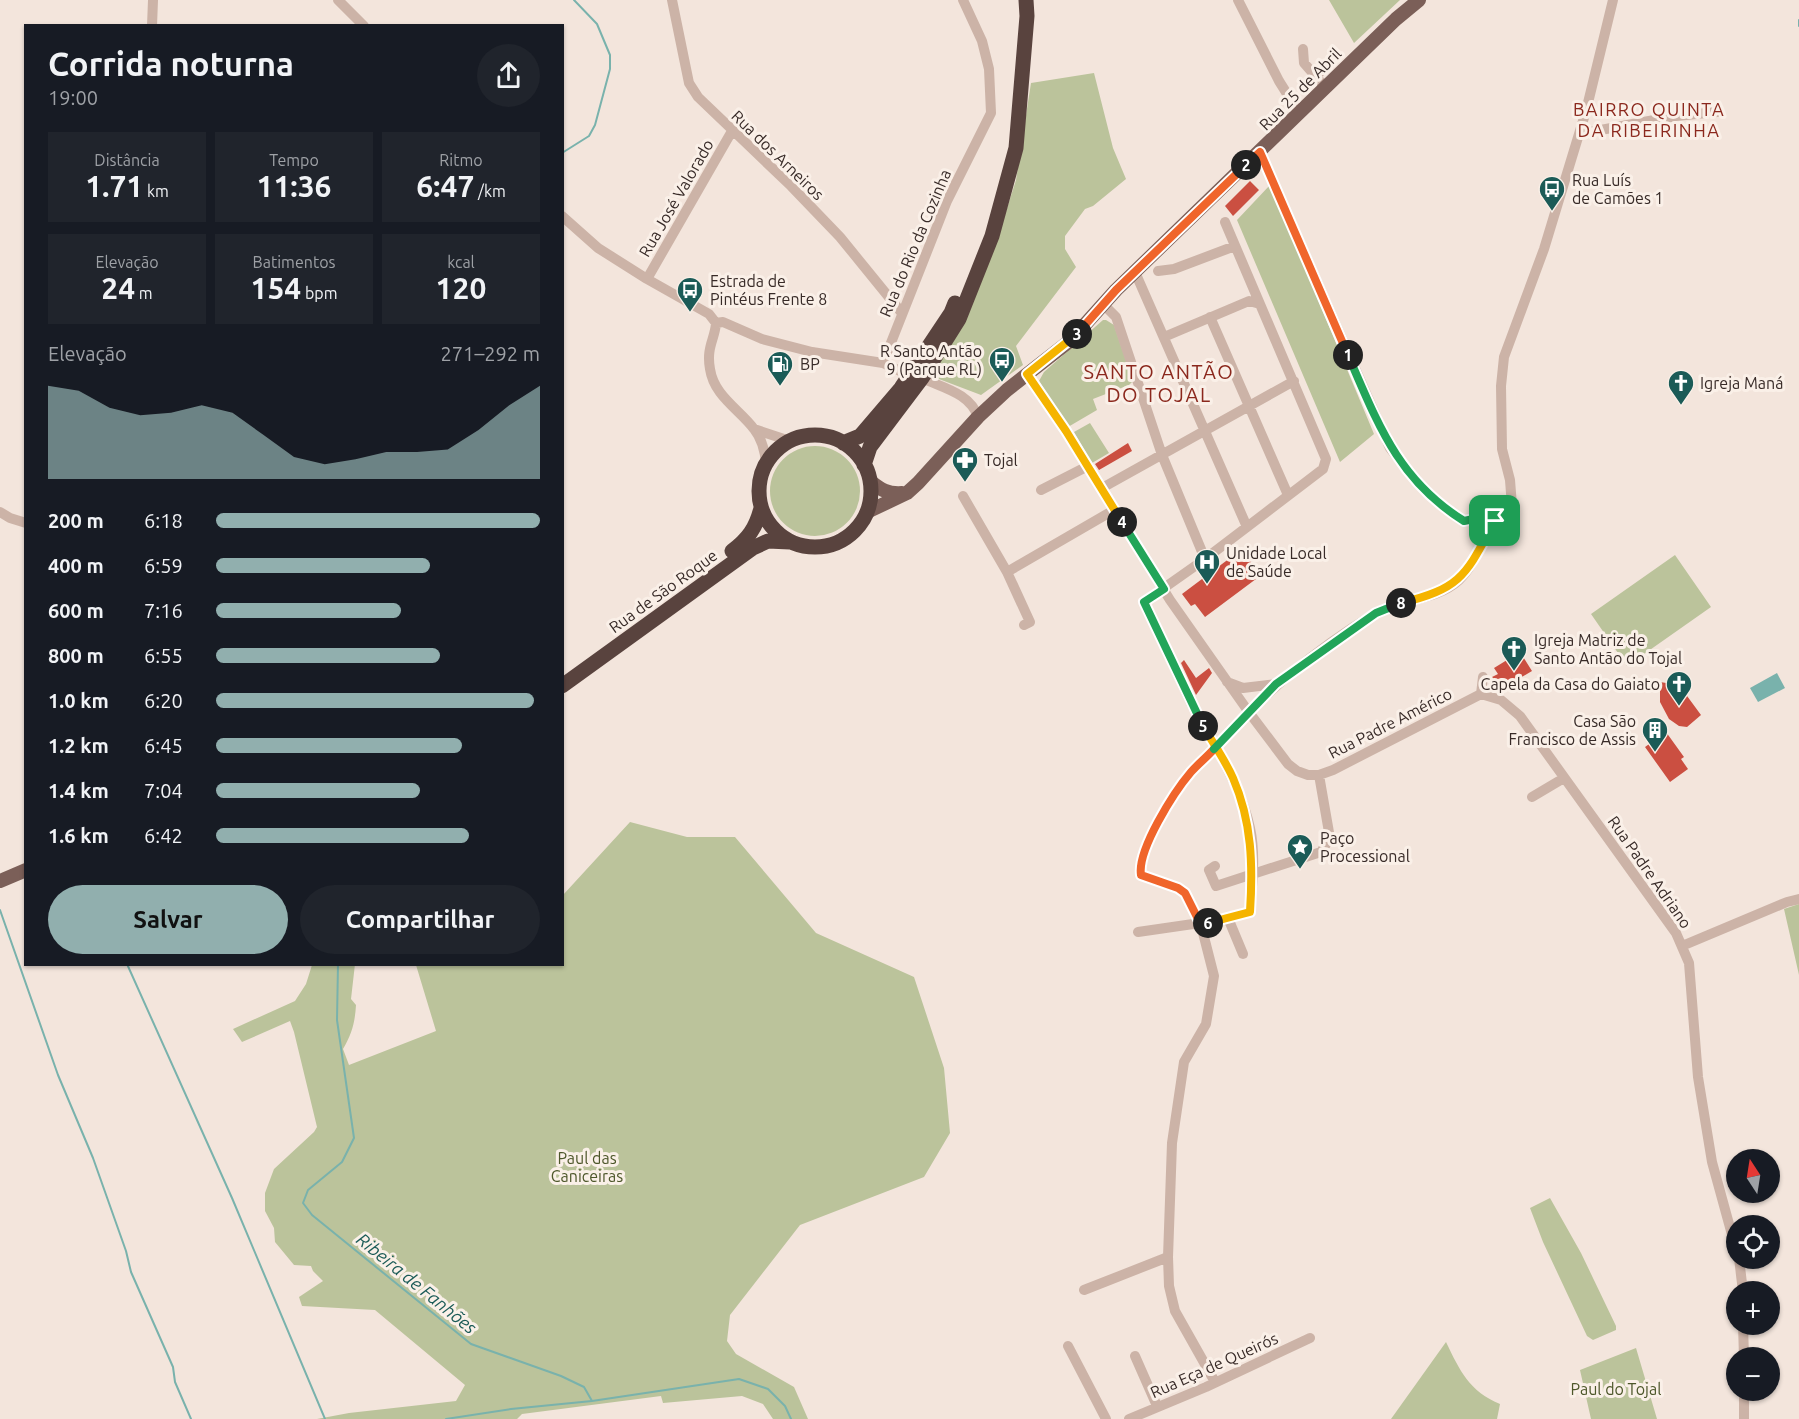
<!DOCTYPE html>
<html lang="pt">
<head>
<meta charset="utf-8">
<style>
  body { margin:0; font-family:Ubuntu,sans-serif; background:#20242c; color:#f1f3f6; height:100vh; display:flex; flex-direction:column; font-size:22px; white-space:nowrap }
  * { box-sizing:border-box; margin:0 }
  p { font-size:20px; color:#9ea1a6 }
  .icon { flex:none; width:33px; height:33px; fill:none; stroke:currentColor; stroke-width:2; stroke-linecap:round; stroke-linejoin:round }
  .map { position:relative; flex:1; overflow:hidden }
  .side { position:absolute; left:24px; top:24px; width:540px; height:942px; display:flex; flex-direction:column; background:#171b24; border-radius:0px; box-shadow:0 2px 4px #0004 }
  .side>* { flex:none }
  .needle { width:39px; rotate:348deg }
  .fabs { position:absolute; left:1726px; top:1149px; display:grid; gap:12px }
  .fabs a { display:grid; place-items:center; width:54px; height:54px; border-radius:50%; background:#171b24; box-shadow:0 2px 4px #0004; font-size:30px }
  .pin { position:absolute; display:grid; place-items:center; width:51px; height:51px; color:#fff; margin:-26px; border-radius:12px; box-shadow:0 3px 9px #0006 }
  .km { position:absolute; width:30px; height:30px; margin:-15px; border-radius:50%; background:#222; color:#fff; font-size:16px; line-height:30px; text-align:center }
  .round { display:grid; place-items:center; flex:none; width:63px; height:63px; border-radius:32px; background:#20242c }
  .overview { display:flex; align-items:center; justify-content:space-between; height:102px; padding:0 24px }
  h1 { font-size:33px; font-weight:700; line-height:45px }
  .metrics { display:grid; grid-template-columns:repeat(3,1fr); gap:9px; height:102px; padding:6px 24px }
  .metrics div { display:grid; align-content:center; border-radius:0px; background:#20242c; text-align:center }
  .metrics b { font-size:30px; font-weight:700 }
  .metrics small { font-size:16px; font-weight:400 }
  .metrics p { font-size:16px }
  .chart { height:168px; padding:12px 24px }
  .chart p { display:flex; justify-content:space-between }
  .chart svg { width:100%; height:108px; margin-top:6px; fill:#91afae; opacity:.7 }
  .cta { display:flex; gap:12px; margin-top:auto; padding:12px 24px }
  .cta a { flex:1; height:69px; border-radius:36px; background:#91afae; color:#111; font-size:24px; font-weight:700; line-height:69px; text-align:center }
  .cta a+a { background:#20242c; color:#f1f3f6 }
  ul { padding:0 24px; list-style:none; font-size:20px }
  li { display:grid; grid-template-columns:96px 72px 1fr; align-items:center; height:45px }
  li i { height:15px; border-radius:8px; background:#91afae }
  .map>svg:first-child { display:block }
</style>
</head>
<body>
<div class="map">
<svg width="1799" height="1419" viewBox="0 0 1799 1419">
  <rect width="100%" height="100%" fill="#f3e5dc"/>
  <path fill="#bbc39b" d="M1329,0H1400L1354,43Z
    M1094,73L1113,148L1126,179L1093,206L1085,209L1065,236V249L1076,267L1016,346L1023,365L981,395L931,376L994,249L1016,180L1031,83Z
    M1270,185L1374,434L1340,462L1237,220Z
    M1103,320H1106L1114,325L1133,381L1129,385L1093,399L1097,410L1068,427L1039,381L1044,372Z
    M1090,423L1109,453L1092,463L1074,432Z
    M770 491a45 45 0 1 1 90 0a45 45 0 1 1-90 0Z
    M1675,555L1711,607L1627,666L1591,614Z
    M630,822L687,837H735L816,933L914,977L944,1068L950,1133L924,1177L800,1225L730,1315L727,1341L736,1354L794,1387L808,1419H773L763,1404L742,1396L663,1403L661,1396L522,1414L517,1419H317L349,1413L456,1401L465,1385L375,1310L302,1306L299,1297L323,1281L313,1271L311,1266L294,1265L275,1242L274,1228L265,1211V1193L274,1169L314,1132L317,1127L294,1032L290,1021L242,1042L233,1029L295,1001L306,984L312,965L355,964L351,999L356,1005C355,1022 352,1034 343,1049L349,1065L436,1031L416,965L562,964L563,895Z
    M1799,904V975L1784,909Z
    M1550,1198L1581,1253L1616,1326V1330L1593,1340L1587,1336L1543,1242L1530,1208Z
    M1446,1342C1460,1371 1469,1391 1500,1404L1497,1419H1391Z
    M1636,1348L1657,1419H1591L1580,1370Z"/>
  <path fill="#79b2ac" d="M1777,673L1785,688L1758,702L1750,688Z"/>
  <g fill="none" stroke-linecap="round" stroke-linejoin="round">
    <path stroke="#79b2ac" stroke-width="2" d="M1799,20V26
      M562,153L589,136L595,125L610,69V55L597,24L574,0
      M0,910L58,1075L93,1158L126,1251L131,1272L173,1367L175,1382L191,1419
      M127,964L232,1198L325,1419
      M338,964L337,1020L354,1138L342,1162L308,1190L303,1203L312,1215L471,1344L561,1376L584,1387L592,1401
      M446,1419L511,1409L592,1401L739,1379L768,1389L785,1406L791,1419"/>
  </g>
  <path fill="#cb4f41" d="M1250,181L1259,190L1233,216L1225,206Z
    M1128,443L1132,451L1099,470L1095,464Z
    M1242,549L1260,576L1205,617L1195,604L1191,606L1182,594Z
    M1520,652L1532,671L1500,690L1492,677L1498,674L1494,668Z
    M1184,660L1196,678L1209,668L1212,673L1196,695L1181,663Z
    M1660,682L1679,685L1701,715L1687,727L1679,726L1669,719L1660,702Z
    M1666,732L1684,757L1681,759L1688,769L1670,782L1645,747Z"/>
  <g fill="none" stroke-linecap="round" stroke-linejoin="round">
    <path stroke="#ccb3a7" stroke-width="10" d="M338,0L364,26
      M672,0L689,83L698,97L791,186L840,237L901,312
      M1238,0L1279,81L1299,113
      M152,26L153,0
      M1303,49L1304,63L1325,87
      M1315,76L1325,68
      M1579,134L1676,116L1717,112
      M1260,152L1390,448C1413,478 1432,501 1464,521L1488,516L1495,521
      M562,216L598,248L647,279L709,314L716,323
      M1225,222L1326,459L1323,469L1205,559L1144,602L1191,703L1216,747C1264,693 1312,652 1374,614C1400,599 1436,601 1459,580C1476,564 1481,539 1495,521C1500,516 1507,511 1512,506L1510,480L1502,449L1501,386L1504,357L1544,249L1586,111L1613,0
      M1158,271L1174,269L1235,246
      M1135,272L1247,527
      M647,279L732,131
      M1103,304L1116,317L1162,455L1205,559
      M1210,317L1288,495
      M716,323L723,322L762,339L812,352L883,363L900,371
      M716,323C715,339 706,347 710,369C714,396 739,409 754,429C762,439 765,451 766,464
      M1164,337L1249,301L1260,304
      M883,363L947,201L991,113L989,69L982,41L963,0
      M1027,374L1066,431L1170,600L1248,711L1288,764L1297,771L1308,775H1319L1333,770L1481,694
      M922,378C943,388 970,393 978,417
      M754,429L790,441
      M1102,488L1294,381
      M1041,490L1088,466
      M963,496L1007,572L1030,622L1024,625
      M0,512L10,518L26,523
      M1007,572L1114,510
      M1227,682L1243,688L1276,684
      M1481,694L1501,700L1520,716L1676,933L1689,963L1698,1077L1712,1162L1737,1253
      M1481,694L1483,677
      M1532,797L1564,778
      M1215,866L1209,870L1216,886L1321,852L1330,838L1319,775
      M1228,918L1243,954
      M1201,925L1250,912C1252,885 1256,855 1250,828C1244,800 1230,773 1216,747C1208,756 1197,764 1190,774C1172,797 1137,847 1141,875L1178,888L1185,893L1201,925L1214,976L1206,1024L1184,1062L1172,1143L1168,1257L1169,1286L1175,1311L1215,1382
      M1138,932L1200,923
      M1682,946L1787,902L1799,899
      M1739,1258L1743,1292
      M1084,1290L1168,1257
      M1743,1324L1744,1358
      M1068,1346L1106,1419
      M1135,1356L1157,1406
      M1744,1390V1419
      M1129,1419L1206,1387L1310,1338"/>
    <path stroke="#7b5f58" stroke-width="14" d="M870,481C881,490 888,494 902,493
      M867,512L907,493L918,483L978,417L1007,390L1071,340L1116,290L1396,19L1419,0
      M0,881L26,870"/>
    <path stroke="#59433e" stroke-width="15" d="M759 491a56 56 0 1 1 112 0a56 56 0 1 1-112 0Z
      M843,443L860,436L901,388L951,313L955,303
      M864,465L870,447L922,378L959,319L992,236L1016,148L1027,16L1026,0
      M732,551C748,539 756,528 761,508
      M562,686L753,548L768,541L790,542"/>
  </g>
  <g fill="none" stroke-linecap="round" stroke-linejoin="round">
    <g stroke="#fff" stroke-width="12">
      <path id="split-1" d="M1348,355C1378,424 1398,480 1464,521L1488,516L1495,521"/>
    </g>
    <g stroke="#fff" stroke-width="12">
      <path id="split-2" d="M1246,165L1260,152L1348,355"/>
    </g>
    <g stroke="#fff" stroke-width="12">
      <path id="split-3" d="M1077,334L1116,290L1246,165"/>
    </g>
    <g stroke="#fff" stroke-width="12">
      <path id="split-4" d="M1077,334L1027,374L1066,431L1122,522"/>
    </g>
    <g stroke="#fff" stroke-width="12">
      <path id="split-5" d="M1122,522L1164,589L1144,602L1203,726"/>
    </g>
    <g stroke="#fff" stroke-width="12">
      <path id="split-6" d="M1203,726C1213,743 1225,760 1233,778C1252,822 1253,865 1250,912L1208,923"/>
    </g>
    <g stroke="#fff" stroke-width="12">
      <path id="split-7" d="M1208,923L1201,925L1185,893L1178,888L1141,875C1137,850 1174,792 1191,772C1198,764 1207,757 1214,749"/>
    </g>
    <g stroke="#fff" stroke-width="12">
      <path id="split-8" d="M1214,749L1276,684L1376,613L1401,603"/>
    </g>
    <g stroke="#fff" stroke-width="12">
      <path id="split-9" d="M1401,603C1463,588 1466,574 1495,521"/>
    </g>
    <use href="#split-1" stroke="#22a559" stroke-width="8"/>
    <use href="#split-2" stroke="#f0652b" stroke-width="8"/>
    <use href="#split-3" stroke="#f0652b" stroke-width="8"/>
    <use href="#split-4" stroke="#f5b400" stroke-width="8"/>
    <use href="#split-5" stroke="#22a559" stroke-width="8"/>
    <use href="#split-6" stroke="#f5b400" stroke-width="8"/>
    <use href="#split-7" stroke="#f0652b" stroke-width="8"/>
    <use href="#split-8" stroke="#22a559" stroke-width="8"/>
    <use href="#split-9" stroke="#f5b400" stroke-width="8"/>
  </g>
  <defs>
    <g id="bus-pin" transform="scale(1.35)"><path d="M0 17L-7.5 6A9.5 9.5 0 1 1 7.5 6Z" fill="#1b5b57" stroke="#faf0e8"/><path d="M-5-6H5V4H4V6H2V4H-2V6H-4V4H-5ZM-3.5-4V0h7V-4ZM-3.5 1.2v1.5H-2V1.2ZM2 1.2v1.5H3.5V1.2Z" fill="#fff"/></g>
    <g id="fuel-pin" transform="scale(1.35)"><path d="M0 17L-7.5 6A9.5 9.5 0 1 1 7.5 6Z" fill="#1b5b57" stroke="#faf0e8"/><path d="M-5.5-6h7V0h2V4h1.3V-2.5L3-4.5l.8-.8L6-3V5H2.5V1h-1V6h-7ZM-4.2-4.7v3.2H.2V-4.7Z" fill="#fff"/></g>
    <g id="church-pin" transform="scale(1.35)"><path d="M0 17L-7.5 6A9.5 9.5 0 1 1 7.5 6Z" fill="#1b5b57" stroke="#faf0e8"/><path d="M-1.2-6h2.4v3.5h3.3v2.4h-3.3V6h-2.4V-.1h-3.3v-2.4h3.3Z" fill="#fff"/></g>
    <g id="pharmacy-pin" transform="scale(1.35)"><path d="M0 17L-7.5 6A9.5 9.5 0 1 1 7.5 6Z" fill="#1b5b57" stroke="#faf0e8"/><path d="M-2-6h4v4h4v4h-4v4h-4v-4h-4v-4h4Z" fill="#fff"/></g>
    <g id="hospital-pin" transform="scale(1.35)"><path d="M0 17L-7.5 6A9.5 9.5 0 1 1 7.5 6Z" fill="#1b5b57" stroke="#faf0e8"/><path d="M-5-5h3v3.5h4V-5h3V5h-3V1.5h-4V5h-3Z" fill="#fff"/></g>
    <g id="building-pin" transform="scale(1.35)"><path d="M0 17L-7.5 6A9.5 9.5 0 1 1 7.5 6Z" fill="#1b5b57" stroke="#faf0e8"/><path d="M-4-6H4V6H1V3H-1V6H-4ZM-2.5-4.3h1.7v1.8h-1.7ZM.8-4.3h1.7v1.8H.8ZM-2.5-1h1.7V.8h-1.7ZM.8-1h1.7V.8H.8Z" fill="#fff"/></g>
    <g id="sight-pin" transform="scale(1.35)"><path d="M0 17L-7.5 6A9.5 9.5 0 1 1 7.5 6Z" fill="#1b5b57" stroke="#faf0e8"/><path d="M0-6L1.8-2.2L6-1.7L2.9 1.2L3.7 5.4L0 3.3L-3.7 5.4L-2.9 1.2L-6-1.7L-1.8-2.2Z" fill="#fff"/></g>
  </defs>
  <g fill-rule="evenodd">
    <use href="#bus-pin" x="1552" y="189"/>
    <use href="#bus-pin" x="690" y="290"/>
    <use href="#bus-pin" x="1002" y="360"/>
    <use href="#fuel-pin" x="780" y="364"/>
    <use href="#church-pin" x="1681" y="383"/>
    <use href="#pharmacy-pin" x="965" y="460"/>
    <use href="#hospital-pin" x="1207" y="562"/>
    <use href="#church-pin" x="1514" y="649"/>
    <use href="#church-pin" x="1679" y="684"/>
    <use href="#building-pin" x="1655" y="730"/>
    <use href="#sight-pin" x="1300" y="847"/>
  </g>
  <g text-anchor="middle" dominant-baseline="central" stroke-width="6" stroke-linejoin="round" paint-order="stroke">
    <g font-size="16" fill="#382b28" stroke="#faf0e8">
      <text transform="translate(1300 89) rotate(-45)">Rua 25 de Abril</text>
      <text transform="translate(778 155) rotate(44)">Rua dos Arneiros</text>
      <text transform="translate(676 198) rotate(-60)">Rua José Valorado</text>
      <text transform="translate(915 243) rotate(-67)">Rua do Rio da Cozinha</text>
      <text transform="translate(663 591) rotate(-36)">Rua de São Roque</text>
      <text transform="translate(1390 723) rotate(-27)">Rua Padre Américo</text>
      <text transform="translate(1650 872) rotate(55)">Rua Padre Adriano</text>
      <text transform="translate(1214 1365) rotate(-24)">Rua Eça de Queirós</text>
    </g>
    <g font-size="16" fill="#382b28" stroke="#faf0e8" text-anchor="start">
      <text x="1572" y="180">Rua Luís<tspan x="1572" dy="18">de Camões 1</tspan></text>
      <text x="710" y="281">Estrada de<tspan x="710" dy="18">Pintéus Frente 8</tspan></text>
      <text x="982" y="351" text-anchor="end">R Santo Antão<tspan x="982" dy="18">9 (Parque RL)</tspan></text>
      <text x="800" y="364">BP</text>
      <text x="1700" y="383">Igreja Maná</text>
      <text x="984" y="460">Tojal</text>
      <text x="1226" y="553">Unidade Local<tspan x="1226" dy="18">de Saúde</tspan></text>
      <text x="1534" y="640">Igreja Matriz de<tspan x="1534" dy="18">Santo Antão do Tojal</tspan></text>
      <text x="1660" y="684" text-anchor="end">Capela da Casa do Gaiato</text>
      <text x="1636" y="721" text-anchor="end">Casa São<tspan x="1636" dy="18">Francisco de Assis</tspan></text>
      <text x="1320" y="838">Paço<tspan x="1320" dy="18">Processional</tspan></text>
    </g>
    <g font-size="16" fill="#4d572a" stroke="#faf0e8">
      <text x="587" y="1158">Paul das<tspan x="587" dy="18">Caniceiras</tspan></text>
      <text x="1616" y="1389">Paul do Tojal</text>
    </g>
    <g font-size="18" letter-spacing="1.5" fill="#8b281d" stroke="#faf0e8">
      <text x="1649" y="109">BAIRRO QUINTA<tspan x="1649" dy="21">DA RIBEIRINHA</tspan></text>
    </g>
    <g font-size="18" font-style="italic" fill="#1b5b57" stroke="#faf0e8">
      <text transform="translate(417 1283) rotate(39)">Ribeira de Fanhões</text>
    </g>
    <g font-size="20" letter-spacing="1.5" fill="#8b281d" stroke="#faf0e8">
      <text x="1159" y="371">SANTO ANTÃO<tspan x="1159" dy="23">DO TOJAL</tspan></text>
    </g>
  </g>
</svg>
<div class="fabs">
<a><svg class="needle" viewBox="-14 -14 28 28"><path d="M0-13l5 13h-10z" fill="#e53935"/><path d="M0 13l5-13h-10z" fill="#9ea1a6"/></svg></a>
<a><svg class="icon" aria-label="locate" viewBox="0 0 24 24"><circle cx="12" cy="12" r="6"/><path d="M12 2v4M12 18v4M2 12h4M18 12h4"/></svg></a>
<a>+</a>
<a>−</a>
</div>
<div class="pin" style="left:1495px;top:521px;background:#1e9e55"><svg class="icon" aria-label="arrive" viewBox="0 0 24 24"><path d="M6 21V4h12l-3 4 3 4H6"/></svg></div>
<b class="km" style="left:1348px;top:355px">1</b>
<b class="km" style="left:1246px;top:165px">2</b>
<b class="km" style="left:1077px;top:334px">3</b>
<b class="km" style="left:1122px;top:522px">4</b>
<b class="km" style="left:1203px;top:726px">5</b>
<b class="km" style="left:1208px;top:923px">6</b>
<b class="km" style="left:1401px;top:603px">8</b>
<section class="side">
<div class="overview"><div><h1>Corrida noturna</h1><p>19:00</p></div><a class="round"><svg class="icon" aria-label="share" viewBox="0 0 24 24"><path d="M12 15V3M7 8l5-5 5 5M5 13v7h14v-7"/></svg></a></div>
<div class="metrics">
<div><p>Distância</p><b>1.71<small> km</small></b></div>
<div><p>Tempo</p><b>11:36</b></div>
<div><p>Ritmo</p><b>6:47<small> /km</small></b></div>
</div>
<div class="metrics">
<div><p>Elevação</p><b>24<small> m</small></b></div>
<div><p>Batimentos</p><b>154<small> bpm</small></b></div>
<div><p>kcal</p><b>120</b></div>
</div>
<div class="chart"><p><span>Elevação</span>271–292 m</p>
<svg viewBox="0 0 160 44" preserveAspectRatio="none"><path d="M0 44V6L10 8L20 15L30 18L40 17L50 14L60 17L70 26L80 35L90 38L100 36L110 33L120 33L130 32L140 24L150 14L160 6V44z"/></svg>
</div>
<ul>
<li><b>200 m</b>6:18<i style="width:100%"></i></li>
<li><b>400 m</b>6:59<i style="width:66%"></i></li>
<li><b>600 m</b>7:16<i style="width:57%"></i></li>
<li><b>800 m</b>6:55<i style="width:69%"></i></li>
<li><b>1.0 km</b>6:20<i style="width:98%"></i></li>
<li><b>1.2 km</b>6:45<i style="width:76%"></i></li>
<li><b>1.4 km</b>7:04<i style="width:63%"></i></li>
<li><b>1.6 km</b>6:42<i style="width:78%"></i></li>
</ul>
<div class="cta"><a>Salvar</a><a>Compartilhar</a></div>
</section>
</div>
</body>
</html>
